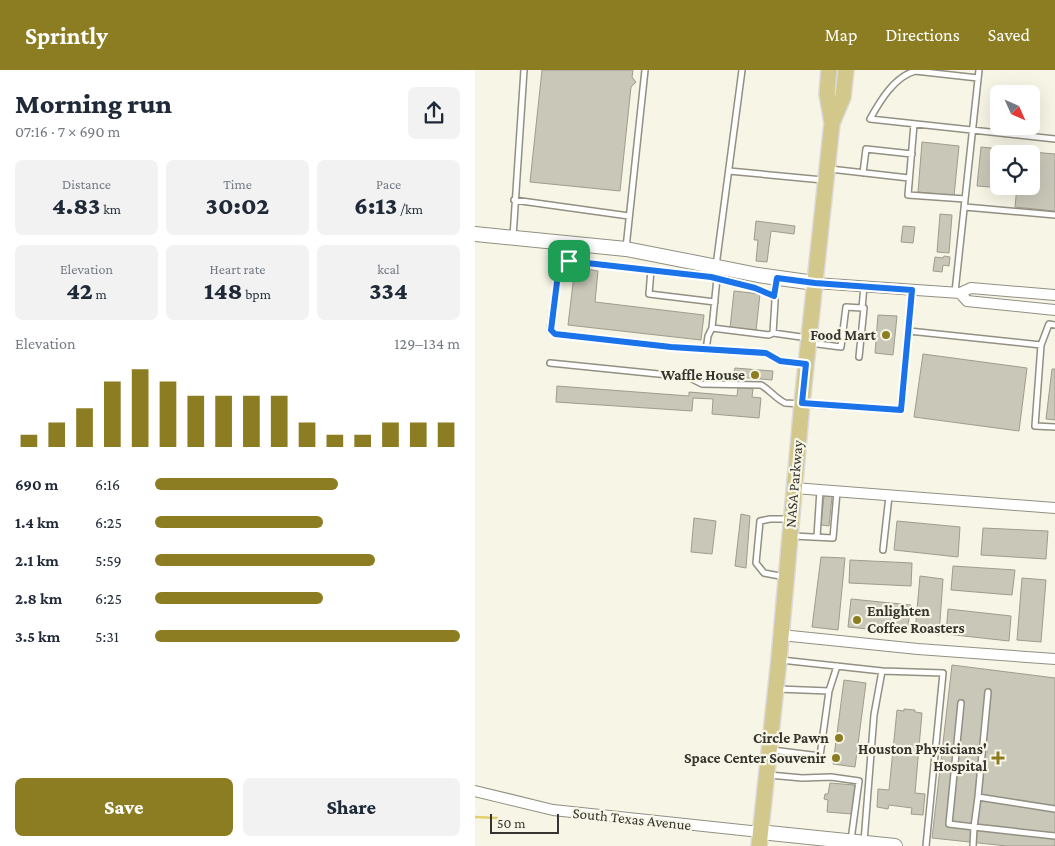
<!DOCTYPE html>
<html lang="en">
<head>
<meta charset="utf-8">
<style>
  body { margin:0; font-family:"Crimson Pro",serif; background:#f2f2f3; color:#1f2937; height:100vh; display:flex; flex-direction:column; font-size:19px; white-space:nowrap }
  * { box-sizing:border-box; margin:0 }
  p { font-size:16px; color:#747a83 }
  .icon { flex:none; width:28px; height:28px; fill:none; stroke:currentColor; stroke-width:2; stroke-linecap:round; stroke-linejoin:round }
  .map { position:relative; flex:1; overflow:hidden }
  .panel { display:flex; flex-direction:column; background:#fff; width:475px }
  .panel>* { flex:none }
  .needle { width:32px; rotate:135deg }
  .controls { position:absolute; left:515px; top:15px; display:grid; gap:10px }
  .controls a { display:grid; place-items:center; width:50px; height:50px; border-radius:8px; background:#fff; box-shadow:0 5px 20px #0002; font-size:25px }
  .scale { position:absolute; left:15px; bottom:12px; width:69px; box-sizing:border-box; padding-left:5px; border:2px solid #35342f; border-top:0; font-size:14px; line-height:18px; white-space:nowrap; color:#35342f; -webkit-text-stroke:4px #f7f5e5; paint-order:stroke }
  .pin { position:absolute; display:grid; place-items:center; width:42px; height:42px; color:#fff; margin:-21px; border-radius:10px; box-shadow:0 2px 8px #0006 }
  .round { display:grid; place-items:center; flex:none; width:52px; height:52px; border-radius:8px; background:#f2f2f3 }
  .head { display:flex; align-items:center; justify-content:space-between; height:85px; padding:0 15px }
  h1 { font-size:28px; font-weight:800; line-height:38px }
  .figures { display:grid; grid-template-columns:repeat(3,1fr); gap:8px; height:85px; padding:5px 15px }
  .figures div { display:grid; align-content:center; border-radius:8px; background:#f2f2f3; text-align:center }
  .figures b { font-size:25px; font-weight:800 }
  .figures small { font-size:14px; font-weight:400 }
  .figures p { font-size:14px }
  .chart { height:140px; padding:10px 15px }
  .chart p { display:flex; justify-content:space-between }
  .chart svg { width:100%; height:90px; margin-top:5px; stroke:#8c7d23; stroke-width:6 }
  .cta { display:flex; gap:10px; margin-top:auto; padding:10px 15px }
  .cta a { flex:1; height:58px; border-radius:8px; background:#8c7d23; color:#fff; font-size:20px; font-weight:800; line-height:58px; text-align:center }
  .cta a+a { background:#f2f2f3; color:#1f2937 }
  ul { padding:0 15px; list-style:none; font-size:16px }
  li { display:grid; grid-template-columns:80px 60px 1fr; align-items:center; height:38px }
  li i { height:12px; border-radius:6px; background:#8c7d23 }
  header { display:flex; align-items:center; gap:30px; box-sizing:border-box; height:70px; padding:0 25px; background:#8c7d23; color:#fff }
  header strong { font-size:24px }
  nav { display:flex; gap:28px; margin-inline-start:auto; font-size:18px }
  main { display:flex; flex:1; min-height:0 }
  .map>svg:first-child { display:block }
</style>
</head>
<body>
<header>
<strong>Sprintly</strong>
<nav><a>Map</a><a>Directions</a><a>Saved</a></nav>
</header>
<main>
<section class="panel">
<div class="head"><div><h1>Morning run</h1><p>07:16 · 7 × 690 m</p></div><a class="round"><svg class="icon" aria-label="share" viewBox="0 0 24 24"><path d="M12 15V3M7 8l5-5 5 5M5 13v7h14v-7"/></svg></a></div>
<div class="figures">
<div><p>Distance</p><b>4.83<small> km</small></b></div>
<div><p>Time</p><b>30:02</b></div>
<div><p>Pace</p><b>6:13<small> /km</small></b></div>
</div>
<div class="figures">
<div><p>Elevation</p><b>42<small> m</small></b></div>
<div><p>Heart rate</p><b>148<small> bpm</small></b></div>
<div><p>kcal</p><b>334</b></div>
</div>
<div class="chart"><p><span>Elevation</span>129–134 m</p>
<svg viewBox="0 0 160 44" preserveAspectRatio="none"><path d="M5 44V38M15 44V32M25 44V25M35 44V12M45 44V6M55 44V12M65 44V19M75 44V19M85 44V19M95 44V19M105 44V32M115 44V38M125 44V38M135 44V32M145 44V32M155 44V32"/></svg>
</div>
<ul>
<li><b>690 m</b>6:16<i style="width:60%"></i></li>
<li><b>1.4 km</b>6:25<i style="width:55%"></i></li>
<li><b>2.1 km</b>5:59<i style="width:72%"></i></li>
<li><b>2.8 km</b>6:25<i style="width:55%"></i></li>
<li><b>3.5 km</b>5:31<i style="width:100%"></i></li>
</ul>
<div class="cta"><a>Save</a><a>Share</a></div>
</section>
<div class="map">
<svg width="580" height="776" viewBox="0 0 580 776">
  <rect width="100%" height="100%" fill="#f7f5e5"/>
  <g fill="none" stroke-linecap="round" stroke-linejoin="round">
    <path stroke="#e1d06d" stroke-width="2.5" d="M0,747L22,748"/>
  </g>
  <path fill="#c9c7b8" stroke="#9e9c8e" d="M67,0H158L157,7L161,12L156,17L145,121L55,112Z
    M447,72L484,76L479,126L443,122Z
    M506,77L546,81V84H524V116H542L541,119L502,116Z
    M546,81L580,84V141L540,137L542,116H556V84H546Z
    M465,144L477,145L474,183L462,182Z
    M281,151L320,156L319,164L296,161L292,192L281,191L283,170H279Z
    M428,156L440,157L438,173L426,172Z
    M469,186L475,187L474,196L468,195L467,202L458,201L460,187L468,188Z
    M100,197L123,201L120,232L229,245L226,270L93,255Z
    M259,221L285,224L281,261L255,258Z
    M403,245L422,246L418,285L400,283Z
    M448,284L552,298L544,361L439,347Z
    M260,298L298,301L297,310L263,307V302H259Z
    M577,299H580V350L571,349Z
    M82,316L214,326V322L262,326L263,317L278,319L277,327L286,328L284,348L237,344L238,329L218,328L217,341L81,332Z
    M349,426L357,427L354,456L346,455Z
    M266,444L275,446L271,498L260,496Z
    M219,448L241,451L237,484L216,482Z
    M422,451L485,457L483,487L419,480Z
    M508,458L573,461L571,489L506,485Z
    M346,487L370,488L363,560L337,557Z
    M375,490L437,493L436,516L374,513Z
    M478,496L540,500L537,525L476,520Z
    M445,506L468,509L464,565L440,562Z
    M547,508L571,510L566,572L542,570Z
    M376,529L436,535L432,563L373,557Z
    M473,539L536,546L534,571L471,564Z
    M477,595L580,608V776H532L457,768Z
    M369,610L391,613L380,697L358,694Z
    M429,639L440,640V642L447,643L440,723L450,724L448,745L436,744L437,738L414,735L413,739L402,737L403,719L414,720L422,640L429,641Z
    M355,713L380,715L377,744L352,742L353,730L349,729L350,724H353Z"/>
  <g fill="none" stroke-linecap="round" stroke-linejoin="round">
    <g stroke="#929082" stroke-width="8">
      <path id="lane" d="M503,8L440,1C419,7 405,31 395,49L580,69
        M439,54L433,125L490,129
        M355,99L434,108
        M254,101L348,110
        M388,103L391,79L437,84
        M39,130L154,146
        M490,137L580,145
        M38,167L49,0
        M151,178L170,0
        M241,196L267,0
        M239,198L236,207L94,191L88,195L83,204L75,260L80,264C150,273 221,279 291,283L305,291L330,294
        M176,200L174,224L240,232
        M236,207L280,218L299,225L300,231L298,263L333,268
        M480,222L504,0
        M299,225L301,209
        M580,255L574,254L566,275L560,356L580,357
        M237,258L242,208
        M434,261L566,275
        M335,273L366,277L371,237L387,238L389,216
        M231,280L233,266L237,258L294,265L298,263
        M384,287L389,238H387
        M75,293L213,307L227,314L286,315C295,320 300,328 310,333L426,340L437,220
        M318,466L358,468L362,422
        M342,467L345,420
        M408,480L414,426
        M310,507L289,503L281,493L285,451L295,449H315
        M306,590L407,601L468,603L451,776
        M303,619L354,621
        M486,633L474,754L499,757L498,776
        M297,680L345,686L354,621L362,596
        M294,705L327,708L356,707L384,711L376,770
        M503,727L513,622
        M580,739L503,727L499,757L580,766
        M389,772L399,645L407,601"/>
    </g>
    <g stroke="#929082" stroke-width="12">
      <path id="street" d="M340,213L485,223L496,218L580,225
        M485,223L492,231L580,240
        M319,418L580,438
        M306,565L443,579L580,589
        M0,721L78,740L285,762"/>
    </g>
    <g stroke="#929082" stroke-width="16">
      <path id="secondary" d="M0,164L151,179L283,205L340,213
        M285,762L420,776"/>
    </g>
    <g stroke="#dbdada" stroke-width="18">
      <path id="primary" d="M357,53L368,27L371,0
        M284,776L304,589L327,333L357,53L352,24L354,0"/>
    </g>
    <use href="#lane" stroke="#fff" stroke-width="5"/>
    <use href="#street" stroke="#fff" stroke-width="10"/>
    <use href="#secondary" stroke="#fff" stroke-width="14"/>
    <use href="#primary" stroke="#d3c88b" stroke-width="15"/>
  </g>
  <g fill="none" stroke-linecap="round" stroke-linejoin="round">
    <g stroke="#fff" stroke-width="10">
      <path id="route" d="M94,191L236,207L280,218L299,226L302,208L340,213L437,220L426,340L327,333L331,294L305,291L291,283L196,277L80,264L76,260L83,204L88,195Z"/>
    </g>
    <use href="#route" stroke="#1a73e8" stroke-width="6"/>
  </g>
  <g fill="#8c7d23" stroke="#f7f5e5" stroke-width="2">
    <circle cx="411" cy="265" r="5"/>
    <circle cx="280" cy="305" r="5"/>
    <circle cx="382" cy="550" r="5"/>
    <circle cx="364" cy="668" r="5"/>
    <circle cx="361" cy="688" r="5"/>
    <path d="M520.5 680.5h5v5h5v5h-5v5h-5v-5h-5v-5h5z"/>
  </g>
  <g text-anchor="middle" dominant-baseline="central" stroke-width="4.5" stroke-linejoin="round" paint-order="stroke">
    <g font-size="15" font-weight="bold" fill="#35342f" stroke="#f7f5e5" text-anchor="end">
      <text x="401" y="265">Food Mart</text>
      <text x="270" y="305">Waffle House</text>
      <text x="392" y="541" text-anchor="start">Enlighten<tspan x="392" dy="17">Coffee Roasters</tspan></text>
      <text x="354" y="668">Circle Pawn</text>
      <text x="512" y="679">Houston Physicians'<tspan x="512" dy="17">Hospital</tspan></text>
      <text x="351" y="688">Space Center Souvenir</text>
    </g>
    <g font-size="15" fill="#35342f" stroke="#f7f5e5">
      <text transform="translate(319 414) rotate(-85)">NASA Parkway</text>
      <text transform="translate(157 749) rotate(6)">South Texas Avenue</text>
    </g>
  </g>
</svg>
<div class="controls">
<a><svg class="needle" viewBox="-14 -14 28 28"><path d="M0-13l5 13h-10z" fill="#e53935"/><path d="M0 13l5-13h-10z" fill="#747a83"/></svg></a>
<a><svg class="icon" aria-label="locate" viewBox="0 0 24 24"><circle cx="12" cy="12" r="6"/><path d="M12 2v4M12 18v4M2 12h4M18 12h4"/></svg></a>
</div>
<div class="scale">50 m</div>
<div class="pin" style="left:94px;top:191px;background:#1e9e55"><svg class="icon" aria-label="arrive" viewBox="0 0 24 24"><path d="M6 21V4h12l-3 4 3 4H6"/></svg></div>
</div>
</main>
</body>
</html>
